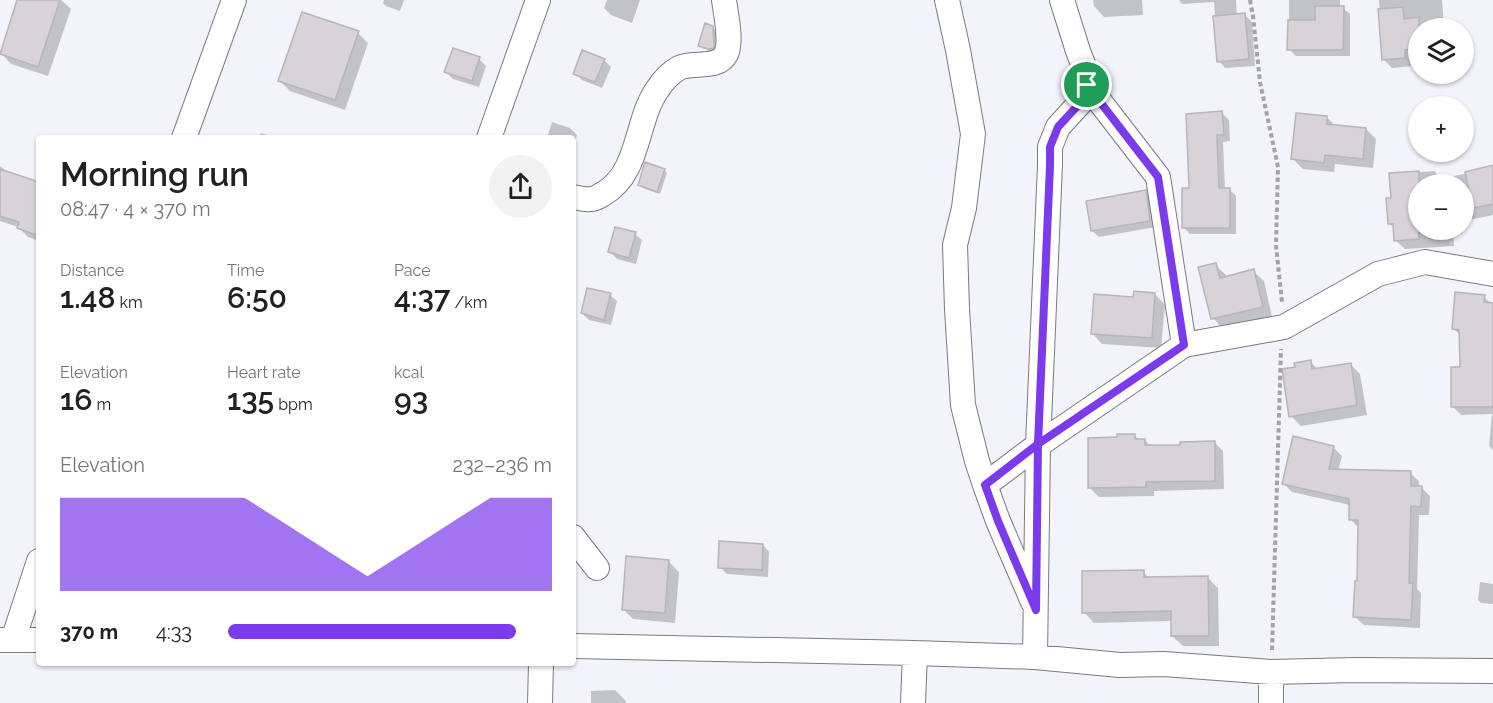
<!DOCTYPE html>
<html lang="en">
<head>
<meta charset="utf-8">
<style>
  body { margin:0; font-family:Raleway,sans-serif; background:#f2f2f2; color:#202124; height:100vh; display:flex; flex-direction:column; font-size:22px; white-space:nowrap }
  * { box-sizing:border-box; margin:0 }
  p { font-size:20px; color:#757577 }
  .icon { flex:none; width:33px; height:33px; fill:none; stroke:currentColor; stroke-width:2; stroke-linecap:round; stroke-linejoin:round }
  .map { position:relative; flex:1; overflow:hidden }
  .panel { position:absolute; left:36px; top:135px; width:540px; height:531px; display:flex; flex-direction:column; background:#fff; border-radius:6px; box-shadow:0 2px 4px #0004 }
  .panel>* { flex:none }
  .buttons { position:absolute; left:1408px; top:18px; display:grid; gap:12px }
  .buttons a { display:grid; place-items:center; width:66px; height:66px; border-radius:50%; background:#fff; box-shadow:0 2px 4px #0004; font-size:30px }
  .pin { position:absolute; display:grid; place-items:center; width:51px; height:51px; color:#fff; margin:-26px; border:3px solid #fff; border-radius:50%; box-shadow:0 2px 6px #0007 }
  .round { display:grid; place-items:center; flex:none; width:63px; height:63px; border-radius:32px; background:#f2f2f2 }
  .head { display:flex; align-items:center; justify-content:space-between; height:102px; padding:0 24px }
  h1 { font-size:33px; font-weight:600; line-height:45px }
  .figures { display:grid; grid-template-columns:repeat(3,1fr); gap:9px; height:102px; padding:6px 24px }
  .figures div { display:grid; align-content:center }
  .figures b { font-size:30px; font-weight:600 }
  .figures small { font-size:16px; font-weight:400 }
  .figures p { font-size:16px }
  .chart { height:168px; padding:12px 24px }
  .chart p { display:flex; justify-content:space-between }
  .chart svg { width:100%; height:108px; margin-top:6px; fill:#7c3aed; opacity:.7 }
  ul { padding:0 24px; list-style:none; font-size:20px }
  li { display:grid; grid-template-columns:96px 72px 1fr; align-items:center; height:45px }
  li i { height:15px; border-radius:8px; background:#7c3aed }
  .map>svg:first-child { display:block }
</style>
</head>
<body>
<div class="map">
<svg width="1493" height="703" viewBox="0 0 1493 703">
  <rect width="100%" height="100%" fill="#f3f3fc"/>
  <path fill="#0003" d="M19,0H61L71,9L48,76L11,64L1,53Z
    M384,0H404L400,11L386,6L383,3Z
    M607,0H640L632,23L611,15L604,8Z
    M1093,0H1142L1143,15L1104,17L1094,6Z
    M1179,0H1236L1237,16L1245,15L1252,22L1255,66L1225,68L1219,61L1214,2L1182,4Z
    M1289,0H1340V8H1343L1350,14V56H1296L1289,49Z
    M1379,0H1442L1444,28H1419V57L1413,58V66L1392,68L1383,59Z
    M713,28L716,31V49L713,52L702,48L699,45Z
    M358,33L368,43L345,110L290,91L280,81Z
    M479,59L486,66L479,87L453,79L446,72Z
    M604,60L611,67L602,88L582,80L575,73Z
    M1222,113L1229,120L1230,141L1223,142L1225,189H1229L1236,196V234H1190L1183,227L1191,190Z
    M1327,117L1335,126L1366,129L1376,139L1373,168L1335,164L1334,172L1303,169L1293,159Z
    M552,122L570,128L577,135L573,149V138H547Z
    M261,133L275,138H260Z
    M0,166L8,173L39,184V241L28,237L18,227L0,221Z
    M1493,167V215L1464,221V184H1419V230H1453L1454,246L1405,249L1395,240L1394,228L1390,224L1392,199L1391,174L1434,171L1442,179Z
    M664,170L667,173L660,194L643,188L640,185Z
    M1145,191L1152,198L1156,227L1099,237L1092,231Z
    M635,234L642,240L636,264L617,259L610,252Z
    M1215,265L1226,275V278L1253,271L1264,281L1272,317L1223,329L1213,318Z
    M1155,294L1165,305L1161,348L1102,344L1092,333L1135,299Z
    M610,295L617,301L611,325L589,320L582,313Z
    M1484,297L1493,305V450L1489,446L1492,414L1461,415L1453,407L1461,368V336L1453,328Z
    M1311,362L1318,370L1350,364L1360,374L1367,415L1301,426L1291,416L1297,368Z
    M1134,435L1139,440H1145L1151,447L1181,446L1214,442L1223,451L1224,489L1154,491V496L1099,497L1090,488L1119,439Z
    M1333,447L1342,456L1338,471L1410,473L1419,481V487H1421L1430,496L1429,515H1419L1417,589L1421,593L1420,628L1364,625L1355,617L1358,583L1360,529L1350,519V505L1292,492L1283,483Z
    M763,545L769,552L768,577L727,574L720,567Z
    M669,562L679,572L675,623L633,619L623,609Z
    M1143,572L1150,579L1208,578L1218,588L1219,646H1183L1172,636V621L1094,623L1084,612Z
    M1480,582L1493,584V604L1481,603L1478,600Z
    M615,690L625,700L626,703H591V691Z"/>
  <path fill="#d8d2d9" stroke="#b9b4bb" stroke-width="1.5" d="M17,0H60L38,67L0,54Z
    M1315,6H1344L1343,50H1287L1288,20H1315Z
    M1403,7L1404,19L1419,17V49L1405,50V58L1382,60L1378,9Z
    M302,12L359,31L335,100L278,81Z
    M1245,13L1249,59L1217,62L1213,16Z
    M705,23L713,26L714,46L713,48L709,49L698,46Z
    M453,48L480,57L472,81L444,72Z
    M582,50L605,59L595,82L573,74Z
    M1222,111L1224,135H1217L1219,188H1230V228H1182V188H1189L1186,114Z
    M1296,113L1327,116V124L1366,128L1363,159L1325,155L1324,163L1291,159Z
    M645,162L665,169L657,192L638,185Z
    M1493,165V204L1473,208L1465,172Z
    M0,169L39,182V236L17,228L19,222L0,216Z
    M1419,171V239L1394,241L1393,224H1388L1386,198H1391L1389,173Z
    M1146,190L1150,221L1091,231L1086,201Z
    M615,227L636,232L629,258L608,252Z
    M1216,263L1220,278L1254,269L1263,307L1211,319L1198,267Z
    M587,288L611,293L604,320L581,313Z
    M1134,291L1155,293L1152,338L1091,334L1094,294L1133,297Z
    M1455,292L1485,295L1484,302L1493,303V407H1451V367H1460L1459,330L1452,329Z
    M1311,360L1312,369L1351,363L1357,405L1289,417L1282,369L1295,367L1294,363Z
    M1117,434H1135V439H1145V445H1180V442L1215,441V481L1146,482V487L1088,488V438L1117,437Z
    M1293,436L1334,446L1329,469L1411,471V486H1422L1421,507L1411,506L1409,583H1413L1411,620L1353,617L1355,581H1357L1358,520H1349V499L1282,484Z
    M719,541L763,544L762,570L718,568Z
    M626,556L669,560L665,613L622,610Z
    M1144,570V577L1208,576L1209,636H1171V611L1082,613V571Z"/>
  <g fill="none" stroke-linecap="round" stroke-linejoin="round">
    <g stroke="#7a7a82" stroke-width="26">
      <path id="street" d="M947,0L958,50L973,134L964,208L955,245L957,309L963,405L977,461L985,485L998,521L1033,602
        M1087,85L1158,177L1184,345
        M184,138L234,0
        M489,138L538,0
        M573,197C579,198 585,200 591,199C596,199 599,196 603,194C640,173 635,122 657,90C662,82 670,73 679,68C692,61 718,70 726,54C732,41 726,15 724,0
        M985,485L1038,445L1184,345L1284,327L1378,274L1425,262L1493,274
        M573,537L597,568
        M0,640H39
        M13,640L39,561
        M573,646L915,653L1035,657L1120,665L1164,664L1271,672L1355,670L1493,671
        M1035,657L1038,445L1050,165V147L1058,127L1080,103L1087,85L1085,69L1078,51L1062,0
        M540,703L541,663
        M913,703L915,653
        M1271,703V672"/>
    </g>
    <path stroke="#a3a3aa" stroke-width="4" stroke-dasharray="4.5 3" stroke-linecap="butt" d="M1250,0L1253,16L1260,82L1278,167L1276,246L1282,302
      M1272,650L1281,349"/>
    <use href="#street" stroke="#fff" stroke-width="24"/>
  </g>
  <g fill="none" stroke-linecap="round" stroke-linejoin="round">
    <g stroke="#fff" stroke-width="12">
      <path id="route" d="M1087,85L1080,103L1058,127L1050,147V165L1038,444L985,485L998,521L1036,610L1038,444L1184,345L1158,177L1087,85"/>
    </g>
    <use href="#route" stroke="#7c3aed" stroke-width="8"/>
  </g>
</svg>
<div class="buttons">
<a><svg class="icon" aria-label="layers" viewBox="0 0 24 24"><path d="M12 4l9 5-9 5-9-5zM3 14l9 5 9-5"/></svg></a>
<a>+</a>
<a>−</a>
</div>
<div class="pin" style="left:1087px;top:85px;background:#1e9e55"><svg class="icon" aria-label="arrive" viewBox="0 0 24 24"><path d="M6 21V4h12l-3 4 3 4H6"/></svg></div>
<section class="panel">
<div class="head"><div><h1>Morning run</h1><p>08:47 · 4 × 370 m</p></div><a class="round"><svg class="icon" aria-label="share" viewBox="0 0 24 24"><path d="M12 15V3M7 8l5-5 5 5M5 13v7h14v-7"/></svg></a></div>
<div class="figures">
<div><p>Distance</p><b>1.48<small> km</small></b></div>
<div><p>Time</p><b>6:50</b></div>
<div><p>Pace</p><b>4:37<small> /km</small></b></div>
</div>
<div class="figures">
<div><p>Elevation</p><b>16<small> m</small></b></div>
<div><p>Heart rate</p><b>135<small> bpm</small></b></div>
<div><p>kcal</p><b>93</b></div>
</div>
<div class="chart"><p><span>Elevation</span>232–236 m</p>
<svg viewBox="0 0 160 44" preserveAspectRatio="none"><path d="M0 44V6L10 6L20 6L30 6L40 6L50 6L60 6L70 14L80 22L90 30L100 38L110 30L120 22L130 14L140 6L150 6L160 6V44z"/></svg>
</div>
<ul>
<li><b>370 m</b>4:33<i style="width:89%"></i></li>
</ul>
</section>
</div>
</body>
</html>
